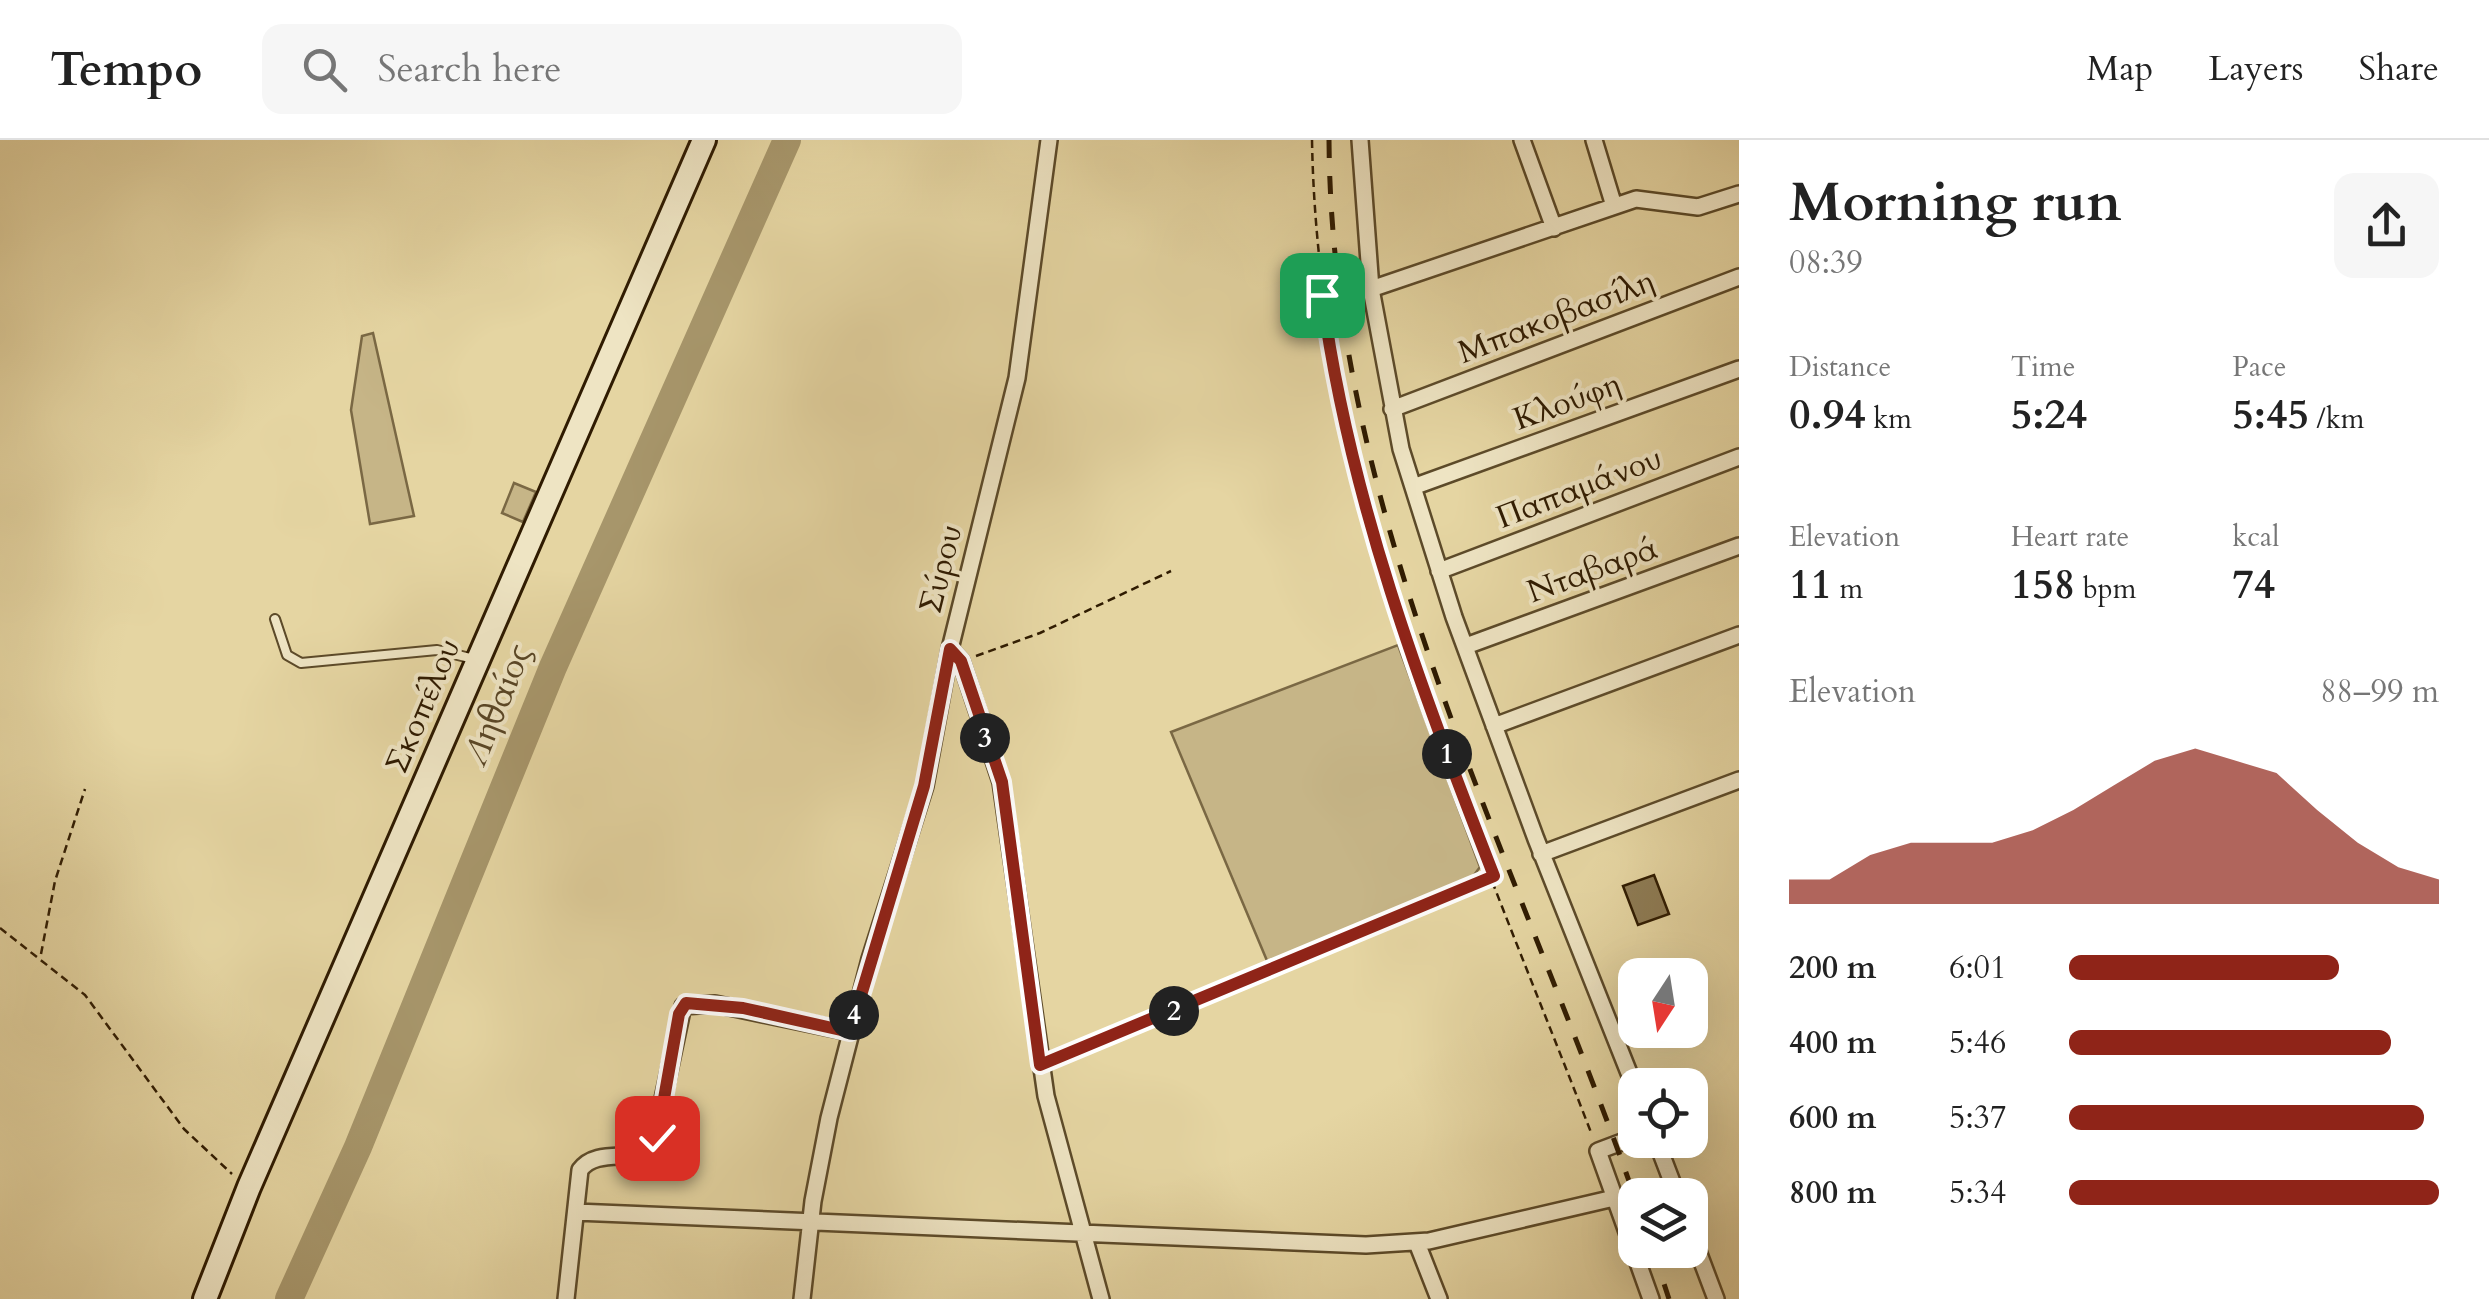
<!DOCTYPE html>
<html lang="en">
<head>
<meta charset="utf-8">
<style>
  body { margin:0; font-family:Cardo,serif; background:#f6f6f6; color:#222; height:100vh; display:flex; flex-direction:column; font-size:38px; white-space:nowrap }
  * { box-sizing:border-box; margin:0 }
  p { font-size:32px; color:#767676 }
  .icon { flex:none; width:55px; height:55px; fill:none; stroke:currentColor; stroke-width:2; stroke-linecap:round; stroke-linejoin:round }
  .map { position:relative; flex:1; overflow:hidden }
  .side { display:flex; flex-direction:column; background:#fff; width:750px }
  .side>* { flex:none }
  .needle { width:65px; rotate:192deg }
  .controls { position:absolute; left:1618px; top:818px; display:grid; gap:20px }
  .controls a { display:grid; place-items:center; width:90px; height:90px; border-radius:20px; background:#fff; box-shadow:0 10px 40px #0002; font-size:50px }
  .pin { position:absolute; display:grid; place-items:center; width:85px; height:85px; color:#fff; margin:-42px; border-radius:20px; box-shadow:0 5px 15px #0006 }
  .km { position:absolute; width:50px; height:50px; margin:-25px; border-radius:50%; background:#222; color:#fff; font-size:28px; line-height:50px; text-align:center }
  .round { display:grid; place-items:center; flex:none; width:105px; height:105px; border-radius:20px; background:#f6f6f6 }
  .headline { display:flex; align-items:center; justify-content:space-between; height:170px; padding:0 50px }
  h1 { font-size:55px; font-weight:700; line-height:75px }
  .figures { display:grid; grid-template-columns:repeat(3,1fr); gap:15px; height:170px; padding:10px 50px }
  .figures div { display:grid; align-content:center }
  .figures b { font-size:42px; font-weight:700 }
  .figures small { font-size:28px; font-weight:400 }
  .figures p { font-size:28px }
  .chart { height:280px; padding:20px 50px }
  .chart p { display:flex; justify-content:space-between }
  .chart svg { width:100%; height:180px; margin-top:10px; fill:#8f2418; opacity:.7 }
  ul { padding:0 50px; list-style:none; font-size:32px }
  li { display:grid; grid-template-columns:160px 120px 1fr; align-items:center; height:75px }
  li i { height:25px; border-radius:12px; background:#8f2418 }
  header { display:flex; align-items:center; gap:60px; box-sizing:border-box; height:140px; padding:0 50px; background:#fff; border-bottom:2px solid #e0e0e0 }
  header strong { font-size:48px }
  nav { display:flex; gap:55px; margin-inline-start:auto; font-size:35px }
  .search { width:700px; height:90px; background:#f6f6f6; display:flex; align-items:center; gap:25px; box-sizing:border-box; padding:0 35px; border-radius:20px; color:#767676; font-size:38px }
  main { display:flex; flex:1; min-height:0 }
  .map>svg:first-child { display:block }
</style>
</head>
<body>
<header>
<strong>Tempo</strong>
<div class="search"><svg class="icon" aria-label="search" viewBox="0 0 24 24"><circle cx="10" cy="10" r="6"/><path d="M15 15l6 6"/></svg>Search here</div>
<nav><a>Map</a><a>Layers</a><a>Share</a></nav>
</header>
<main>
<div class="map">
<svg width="1739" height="1159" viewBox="0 0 1739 1159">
  <rect width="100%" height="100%" fill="#e5d5a2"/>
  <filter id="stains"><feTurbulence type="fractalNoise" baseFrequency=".002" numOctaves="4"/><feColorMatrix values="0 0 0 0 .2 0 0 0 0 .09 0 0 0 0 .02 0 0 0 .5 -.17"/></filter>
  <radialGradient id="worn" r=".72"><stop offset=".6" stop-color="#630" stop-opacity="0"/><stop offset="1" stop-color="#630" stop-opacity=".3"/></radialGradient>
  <path fill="#c6b587" stroke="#7a6844" stroke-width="2.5" d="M373,193L414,376L370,384L351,270L362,196Z
    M514,343L536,352L523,382L502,373Z
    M1398,505L1480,727L1471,739L1268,823L1171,592Z"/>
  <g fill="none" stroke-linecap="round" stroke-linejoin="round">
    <path stroke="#a7966b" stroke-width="28" d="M289,1159L358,1007L553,527L787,0"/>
  </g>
  <path fill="#8e7c55" stroke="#2f1b01" stroke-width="2.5" d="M1654,735L1669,774L1638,785L1623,746Z"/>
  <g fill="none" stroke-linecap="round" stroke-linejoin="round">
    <g stroke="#5c4a29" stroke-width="12">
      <path id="service" d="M275,479L287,515L301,523L437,510L474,519"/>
    </g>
    <g stroke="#5c4a29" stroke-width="20">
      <path id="minor" d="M1360,0L1371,149L1401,309L1454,477L1536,699L1635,948
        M1522,0L1554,88
        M1594,0L1614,66
        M1371,149L1636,59L1698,67L1739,54
        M1392,269L1739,137
        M1413,347L1739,229
        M1439,431L1739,317
        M1466,506L1739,406
        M950,509L961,521L1001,642L1046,956L1101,1159
        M1494,586L1739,495
        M1541,714L1739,640
        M1635,997L1598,1011L1651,1159
        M1656,1000L1677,1055
        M576,1072L1366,1105L1429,1101L1614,1058
        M1690,1090L1716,1159
        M1417,1103L1439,1159
        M566,1159L580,1030C596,1008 630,1022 652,1010L683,866L715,864L850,892
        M802,1159L813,1061L829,978L870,819L925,646L950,509L1017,238L1049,0"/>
    </g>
    <g stroke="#2f1b01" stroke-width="28">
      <path id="secondary" d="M205,1159L249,1047L704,0"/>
    </g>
    <path stroke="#2f1b01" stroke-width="2.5" stroke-dasharray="8 5" stroke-linecap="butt" d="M1312,0C1318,350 1468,674 1592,995
      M976,516L1040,493L1171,431
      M0,788L85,855L184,989L232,1034
      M41,814L55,741L85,649
      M1057,919L1492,736"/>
    <use href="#service" stroke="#eee4c3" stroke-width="8"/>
    <use href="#minor" stroke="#eee4c3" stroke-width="15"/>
    <use href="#secondary" stroke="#eee4c3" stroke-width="22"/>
    <path stroke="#2f1b01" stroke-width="5" stroke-dasharray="18 18" stroke-linecap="butt" d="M1329,0C1331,375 1514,712 1635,1058
      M1653,1110L1669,1159"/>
  </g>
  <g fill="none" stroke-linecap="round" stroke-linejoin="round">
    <g stroke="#fff" stroke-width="20">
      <path id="route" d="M657,998L679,874L686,863L743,868L850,892L924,646L950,509L961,521L1002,642L1040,925L1494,736C1420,546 1349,358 1322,155"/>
    </g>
    <use href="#route" stroke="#8f2418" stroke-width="12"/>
  </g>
  <g text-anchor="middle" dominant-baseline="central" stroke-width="8" stroke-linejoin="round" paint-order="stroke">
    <g font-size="32" fill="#2f1b01" stroke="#eee4c3">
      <text transform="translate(1556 177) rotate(-21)">Μπακοβασίλη</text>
      <text transform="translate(1567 262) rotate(-20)">Κλούφη</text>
      <text transform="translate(1579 348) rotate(-21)">Παπαμάνου</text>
      <text transform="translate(941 429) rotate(-76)">Σύρου</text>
      <text transform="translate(1593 430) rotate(-20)">Νταβαρά</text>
      <text transform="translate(423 566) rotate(-67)">Σκοπέλου</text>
    </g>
    <g font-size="35" font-style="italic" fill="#594626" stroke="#eee4c3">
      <text transform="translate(498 563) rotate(-68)">Ληθαίος</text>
    </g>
  </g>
  <rect width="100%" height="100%" filter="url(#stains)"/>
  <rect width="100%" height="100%" fill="url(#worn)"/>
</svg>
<div class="controls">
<a><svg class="needle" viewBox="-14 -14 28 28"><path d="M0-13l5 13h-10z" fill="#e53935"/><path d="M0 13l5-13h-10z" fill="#767676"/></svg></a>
<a><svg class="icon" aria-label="locate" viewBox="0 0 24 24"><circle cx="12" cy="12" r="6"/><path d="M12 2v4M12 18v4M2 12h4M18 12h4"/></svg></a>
<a><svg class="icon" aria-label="layers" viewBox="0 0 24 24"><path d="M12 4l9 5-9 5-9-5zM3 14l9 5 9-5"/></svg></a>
</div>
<div class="pin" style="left:1322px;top:155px;background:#1e9e55"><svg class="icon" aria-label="arrive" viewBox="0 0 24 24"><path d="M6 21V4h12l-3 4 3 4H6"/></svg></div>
<div class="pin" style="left:657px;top:998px;background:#d93025"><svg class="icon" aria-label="check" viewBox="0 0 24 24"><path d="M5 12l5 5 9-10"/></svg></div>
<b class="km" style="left:1447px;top:614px">1</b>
<b class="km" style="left:1174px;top:871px">2</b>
<b class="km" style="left:985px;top:598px">3</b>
<b class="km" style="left:854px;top:875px">4</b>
</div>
<section class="side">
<div class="headline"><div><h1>Morning run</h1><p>08:39</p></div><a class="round"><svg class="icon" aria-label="share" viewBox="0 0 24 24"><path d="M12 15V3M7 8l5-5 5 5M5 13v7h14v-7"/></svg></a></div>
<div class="figures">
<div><p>Distance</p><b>0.94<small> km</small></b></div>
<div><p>Time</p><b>5:24</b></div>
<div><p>Pace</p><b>5:45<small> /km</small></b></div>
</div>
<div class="figures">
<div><p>Elevation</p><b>11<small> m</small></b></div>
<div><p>Heart rate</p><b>158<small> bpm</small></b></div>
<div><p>kcal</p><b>74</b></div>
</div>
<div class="chart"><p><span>Elevation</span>88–99 m</p>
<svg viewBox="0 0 160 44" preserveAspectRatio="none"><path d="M0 44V38L10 38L20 32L30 29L40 29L50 29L60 26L70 21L80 15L90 9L100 6L110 9L120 12L130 21L140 29L150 35L160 38V44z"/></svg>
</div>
<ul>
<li><b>200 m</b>6:01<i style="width:73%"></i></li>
<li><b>400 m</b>5:46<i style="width:87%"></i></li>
<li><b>600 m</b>5:37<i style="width:96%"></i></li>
<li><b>800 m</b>5:34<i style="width:100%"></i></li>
</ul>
</section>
</main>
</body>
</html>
